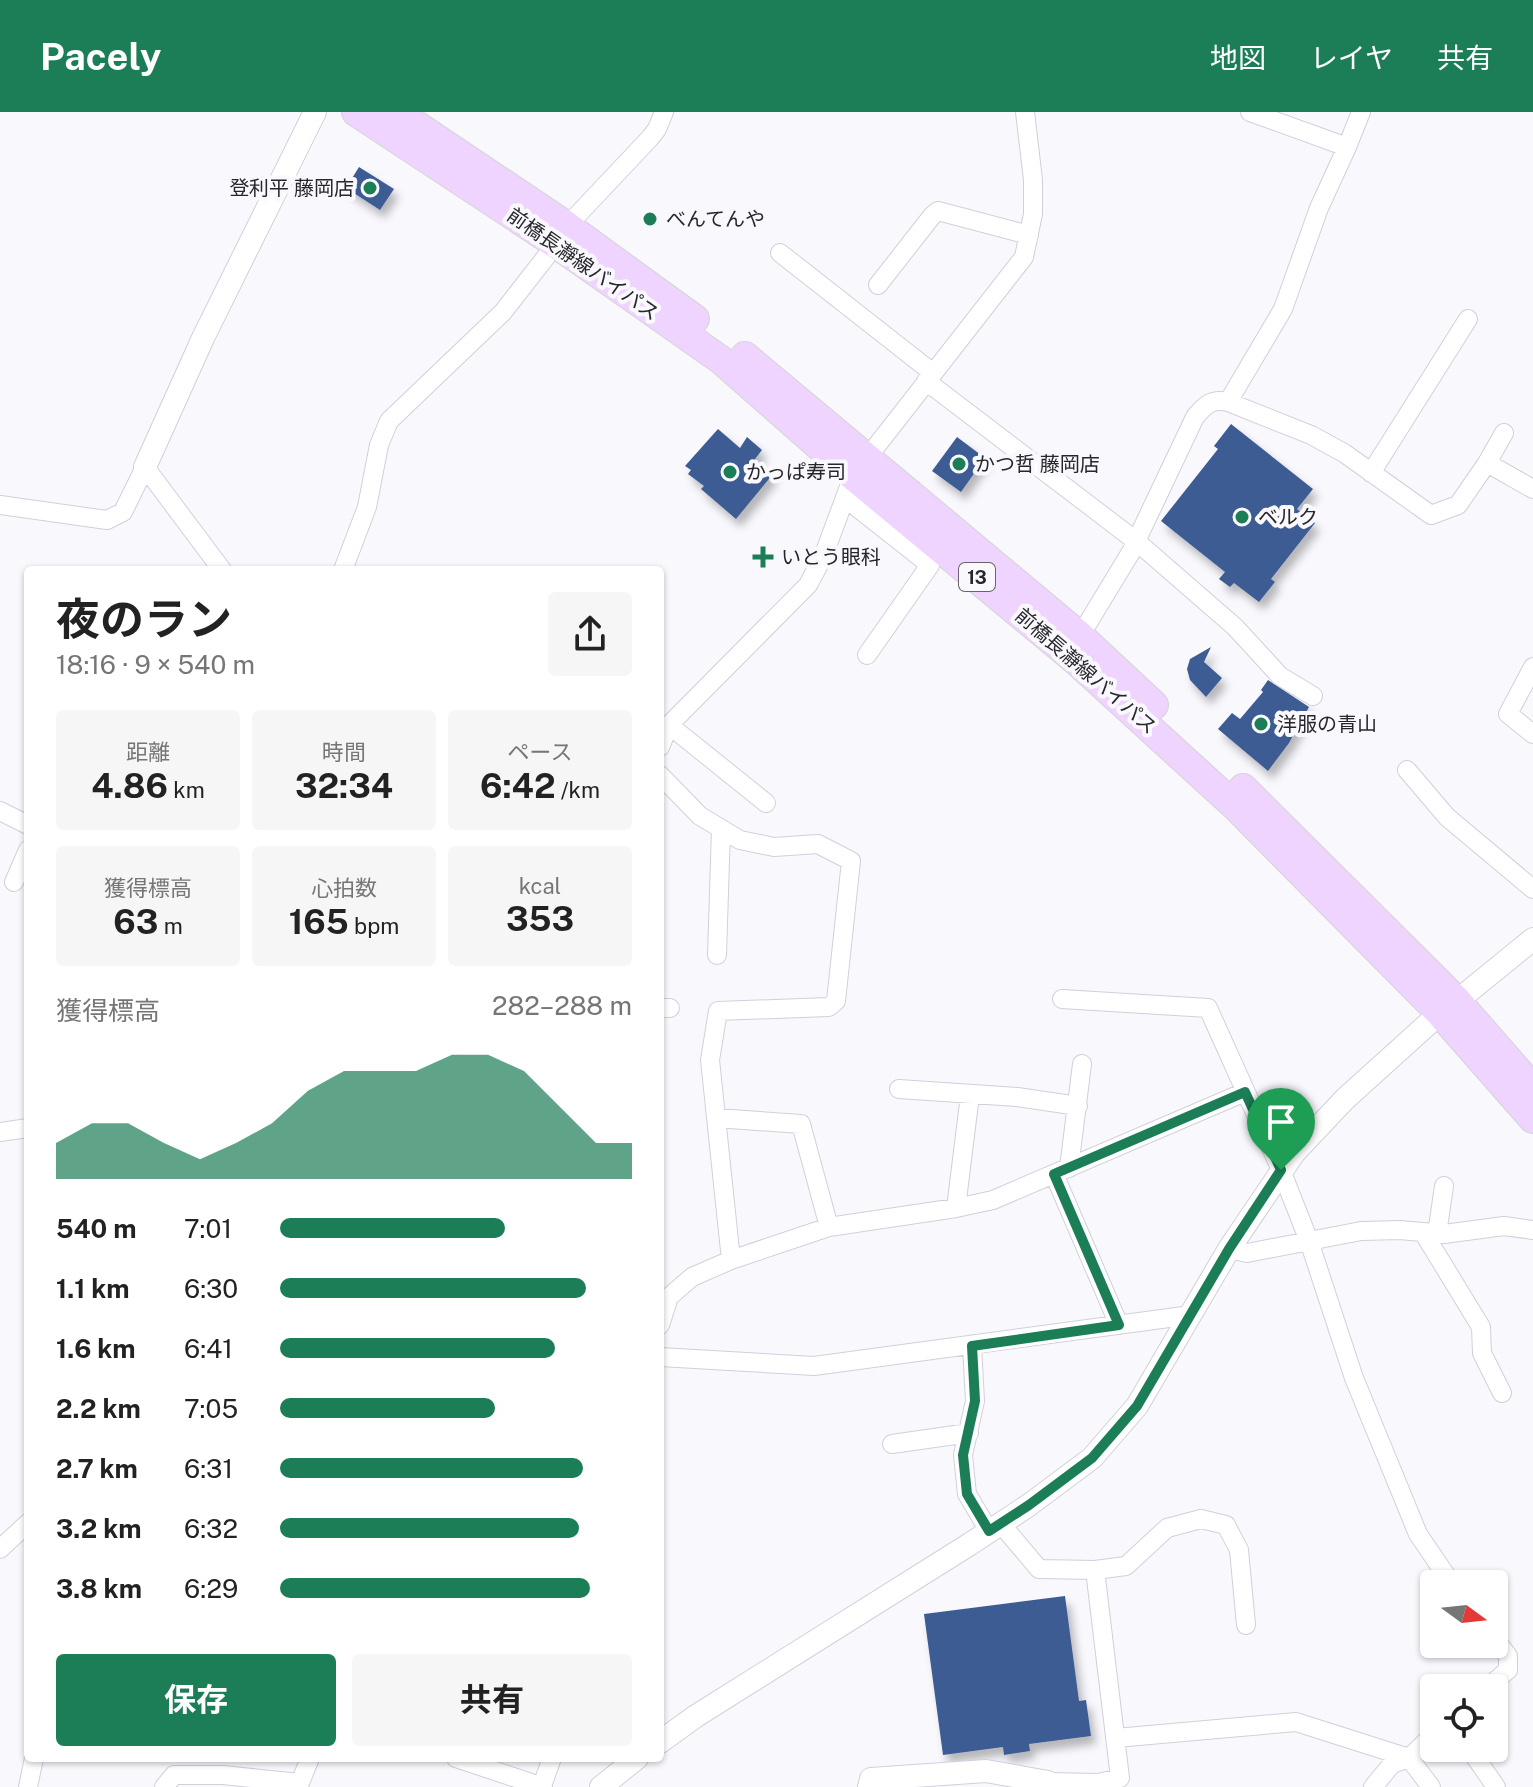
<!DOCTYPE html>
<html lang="ja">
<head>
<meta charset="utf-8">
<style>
  body { margin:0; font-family:"Public Sans","Noto Sans JP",sans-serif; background:#f6f6f6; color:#222; height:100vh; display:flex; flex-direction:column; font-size:30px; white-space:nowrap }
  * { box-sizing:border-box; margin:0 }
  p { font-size:26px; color:#767676 }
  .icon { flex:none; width:44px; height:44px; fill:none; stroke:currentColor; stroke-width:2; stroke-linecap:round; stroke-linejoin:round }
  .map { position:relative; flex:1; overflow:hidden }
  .panel { position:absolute; left:24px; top:454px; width:640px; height:1196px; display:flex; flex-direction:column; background:#fff; border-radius:8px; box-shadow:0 2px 6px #0004 }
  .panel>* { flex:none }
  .needle { width:52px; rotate:105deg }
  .fabs { position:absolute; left:1420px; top:1458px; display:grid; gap:16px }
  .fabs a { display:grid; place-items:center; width:88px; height:88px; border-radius:8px; background:#fff; box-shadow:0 2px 6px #0004; font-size:40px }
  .pin { position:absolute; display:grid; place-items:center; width:68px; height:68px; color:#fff; margin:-82px -34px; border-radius:50% 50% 50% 0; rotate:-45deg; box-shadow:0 0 8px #0007 }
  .pin .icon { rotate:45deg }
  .round { display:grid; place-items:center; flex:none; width:84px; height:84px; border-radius:8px; background:#f6f6f6 }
  .summary { display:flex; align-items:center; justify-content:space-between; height:136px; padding:0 32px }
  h1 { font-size:44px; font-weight:700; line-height:60px }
  .stats { display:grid; grid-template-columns:repeat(3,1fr); gap:12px; height:136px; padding:8px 32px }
  .stats div { display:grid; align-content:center; border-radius:8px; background:#f6f6f6; text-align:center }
  .stats b { font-size:34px; font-weight:700 }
  .stats small { font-size:22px; font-weight:400 }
  .stats p { font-size:22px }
  .chart { height:224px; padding:16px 32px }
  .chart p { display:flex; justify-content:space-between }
  .chart svg { width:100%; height:144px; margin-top:8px; fill:#1c7e56; opacity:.7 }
  .cta { display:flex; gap:16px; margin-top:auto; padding:16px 32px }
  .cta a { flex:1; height:92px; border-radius:8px; background:#1c7e56; color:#fff; font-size:32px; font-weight:700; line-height:92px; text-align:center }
  .cta a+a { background:#f6f6f6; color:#222 }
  ul { padding:0 32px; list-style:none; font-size:26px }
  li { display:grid; grid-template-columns:128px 96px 1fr; align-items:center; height:60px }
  li i { height:20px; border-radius:10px; background:#1c7e56 }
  header { display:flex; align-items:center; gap:48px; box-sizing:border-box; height:112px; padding:0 40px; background:#1c7e56; color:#fff }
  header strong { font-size:38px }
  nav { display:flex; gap:44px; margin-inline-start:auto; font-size:28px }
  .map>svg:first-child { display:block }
</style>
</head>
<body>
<header>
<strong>Pacely</strong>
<nav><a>地図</a><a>レイヤ</a><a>共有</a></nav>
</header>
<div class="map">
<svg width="1533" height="1675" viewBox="0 0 1533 1675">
  <defs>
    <filter id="shadow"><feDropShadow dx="5" dy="8" stdDeviation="4" flood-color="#0004"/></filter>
  </defs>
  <rect width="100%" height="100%" fill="#f9f8fd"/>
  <path fill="#3d5b93" filter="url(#shadow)" d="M359,55L394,77L380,98L346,76Z
    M1231,312L1313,377L1297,397L1315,411L1271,467L1275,470L1259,490L1234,471L1230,475L1219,467L1225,460L1161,409L1218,337L1214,334Z
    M718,317L740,336L747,325L762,338L755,347L773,362L736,407L701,377L704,374L688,362L691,358L685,354Z
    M957,325L985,346L961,380L932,359Z
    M1211,535L1204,550L1222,566L1206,585L1190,568L1187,557L1190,547Z
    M1268,568L1309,595L1289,631L1268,659L1218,617L1232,601L1240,607L1263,580L1261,578Z
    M1065,1484L1079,1589L1086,1588L1091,1624L1029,1632L1030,1639L1004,1643L1003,1635L943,1643L924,1502Z"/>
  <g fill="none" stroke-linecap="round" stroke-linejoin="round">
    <g stroke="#d0d0dc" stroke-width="20">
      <path id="minor" d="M1250,0L1347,35L1361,0
        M567,114L650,26L657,17L664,0
        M780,141L933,261
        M878,173L932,104L938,99L1029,123
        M926,269L1136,429L1235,515L1280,564L1313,584
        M1228,290L1283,197L1319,96L1347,35
        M1487,351L1504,321
        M1371,361L1468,207
        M845,386L930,453L867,543
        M0,393L107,408L123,400L145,355L222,458
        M343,458L367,395L379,333L389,309L503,200L556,132
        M1080,524L1131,440L1195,305C1205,293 1212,286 1228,290L1311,323L1344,341L1431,403L1458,393L1487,351L1533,377
        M1533,555L1508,602L1533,622
        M669,613L766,691
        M660,635L669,613L808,473L823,445L853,364L1024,145L1033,102V68L1025,0
        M1407,658L1447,705L1533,777
        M660,663L700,704L740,728L774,735L818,732L851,749L836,889L829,895L718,899L710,948L731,1148
        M0,699L28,713
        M14,770L28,738
        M717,843L721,717
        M1062,887L1208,896L1281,1058L1309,1129L1354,1266L1418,1422L1452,1472
        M660,896H670
        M899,977L1017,985L1078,994
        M716,1006L801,1012L829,1115
        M0,1020L28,1016
        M1069,1056L1082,952
        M1054,1062L1119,1213
        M956,1096L970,983
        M1423,1120L1481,1215L1482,1241L1502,1281
        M1437,1122L1444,1074
        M1229,1137L1247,1141L1361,1119L1400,1118L1444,1122L1504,1114L1533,1118
        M660,1213L669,1185L692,1165L731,1148L829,1115L956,1096L993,1088L1245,980
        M972,1234L975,1289L963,1343L967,1382L989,1419
        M660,1245L814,1254L1191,1203
        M892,1332L969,1321
        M1001,1412L1039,1457L1095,1458L1120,1666L1098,1671L1048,1670L1049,1675
        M0,1437L28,1411
        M1095,1458L1126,1454L1167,1416L1201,1407L1226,1413L1239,1438L1246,1513
        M1487,1576L1508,1558V1544L1494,1526
        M1116,1626L1296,1610L1409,1646L1431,1675
        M1469,1636L1496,1675
        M456,1646L543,1675
        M542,1674L552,1646
        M28,1675L34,1646
        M164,1675L174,1663H223L300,1671L310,1646
        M1373,1675L1392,1652L1409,1646L1434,1622"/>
    </g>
    <g stroke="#d0d0dc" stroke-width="24">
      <path id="tertiary" d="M145,355L203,226L315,0
        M660,1630L696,1604L970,1432L1029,1393L1092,1346L1137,1294L1229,1137L1294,1041L1345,987L1440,901L1457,889L1533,827
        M601,1675L637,1646
        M869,1675L871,1667L986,1659L1048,1670"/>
    </g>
    <g stroke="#d4d4d5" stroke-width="30">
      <path id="primary" d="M356,0L556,132L721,248L853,364L1075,548L1236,695L1440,901L1533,1007
        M397,0L567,114L695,207
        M745,244L1080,524L1154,593
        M1243,676L1457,889L1533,976"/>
    </g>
    <use href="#minor" stroke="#fff" stroke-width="18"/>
    <use href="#tertiary" stroke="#fff" stroke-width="22"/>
    <use href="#primary" stroke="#efd4ff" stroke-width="28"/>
  </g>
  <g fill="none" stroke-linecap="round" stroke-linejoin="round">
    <g stroke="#fff" stroke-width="16">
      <path id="route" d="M1245,980L1281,1058L1229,1137L1137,1294L1092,1346L1029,1393L989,1419L967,1382L963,1343L975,1289L972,1234L1119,1213L1054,1062Z"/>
    </g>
    <use href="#route" stroke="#1c7e56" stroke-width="10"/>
  </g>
  <g fill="#1c7e56" stroke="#f9f8fd" stroke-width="3">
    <circle cx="370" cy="76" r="8"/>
    <circle cx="650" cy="107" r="8"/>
    <circle cx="959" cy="352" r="8"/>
    <circle cx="730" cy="360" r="8"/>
    <circle cx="1242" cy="405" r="8"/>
    <path d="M759 433h8v8h8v8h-8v8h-8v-8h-8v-8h8z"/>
    <circle cx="1261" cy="612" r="8"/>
  </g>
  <g text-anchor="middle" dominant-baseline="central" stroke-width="8" stroke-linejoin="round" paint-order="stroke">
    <rect fill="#f9f8fd" stroke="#66666a" stroke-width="2" x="959" y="451" width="36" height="28" rx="6"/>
    <g font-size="18" font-weight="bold" fill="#27272b">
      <text x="977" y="465">13</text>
    </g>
    <g font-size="20" fill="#27272b" stroke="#f9f8fd" text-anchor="start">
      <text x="354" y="76" text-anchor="end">登利平 藤岡店</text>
      <text x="666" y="107">べんてんや</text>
      <text x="975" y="352">かつ哲 藤岡店</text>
      <text x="746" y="360">かっぱ寿司</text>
      <text x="1258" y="405">ベルク</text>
      <text x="781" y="445">いとう眼科</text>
      <text x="1277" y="612">洋服の青山</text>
    </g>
    <g font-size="20" fill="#27272b" stroke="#f9f8fd">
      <text transform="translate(583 152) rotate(35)">前橋長瀞線バイパス</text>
      <text transform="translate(1086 559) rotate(41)">前橋長瀞線バイパス</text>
    </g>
  </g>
</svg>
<div class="fabs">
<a><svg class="needle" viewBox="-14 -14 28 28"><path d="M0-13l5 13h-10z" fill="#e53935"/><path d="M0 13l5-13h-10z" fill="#767676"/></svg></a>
<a><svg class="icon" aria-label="locate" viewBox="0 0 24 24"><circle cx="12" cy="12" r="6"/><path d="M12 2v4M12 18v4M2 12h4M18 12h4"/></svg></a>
</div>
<div class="pin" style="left:1281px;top:1058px;background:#1e9e55"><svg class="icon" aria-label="arrive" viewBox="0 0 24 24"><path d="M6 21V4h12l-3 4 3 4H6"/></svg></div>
<section class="panel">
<div class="summary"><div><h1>夜のラン</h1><p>18:16 · 9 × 540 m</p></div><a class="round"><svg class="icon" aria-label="share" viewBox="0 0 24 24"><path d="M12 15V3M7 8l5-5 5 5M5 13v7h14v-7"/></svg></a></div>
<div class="stats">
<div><p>距離</p><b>4.86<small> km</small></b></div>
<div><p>時間</p><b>32:34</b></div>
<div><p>ペース</p><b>6:42<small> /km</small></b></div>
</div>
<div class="stats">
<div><p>獲得標高</p><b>63<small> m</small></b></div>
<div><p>心拍数</p><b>165<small> bpm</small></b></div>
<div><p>kcal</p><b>353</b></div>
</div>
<div class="chart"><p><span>獲得標高</span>282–288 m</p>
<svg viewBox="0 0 160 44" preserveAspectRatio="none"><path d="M0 44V33L10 27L20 27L30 33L40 38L50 33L60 27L70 17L80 11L90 11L100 11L110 6L120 6L130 11L140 22L150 33L160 33V44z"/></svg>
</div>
<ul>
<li><b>540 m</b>7:01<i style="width:64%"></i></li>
<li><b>1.1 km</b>6:30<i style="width:87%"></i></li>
<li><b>1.6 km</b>6:41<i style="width:78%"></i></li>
<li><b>2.2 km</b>7:05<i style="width:61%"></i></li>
<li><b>2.7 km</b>6:31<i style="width:86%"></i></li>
<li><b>3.2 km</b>6:32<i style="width:85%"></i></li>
<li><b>3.8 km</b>6:29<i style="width:88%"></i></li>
</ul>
<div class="cta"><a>保存</a><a>共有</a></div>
</section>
</div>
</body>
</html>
